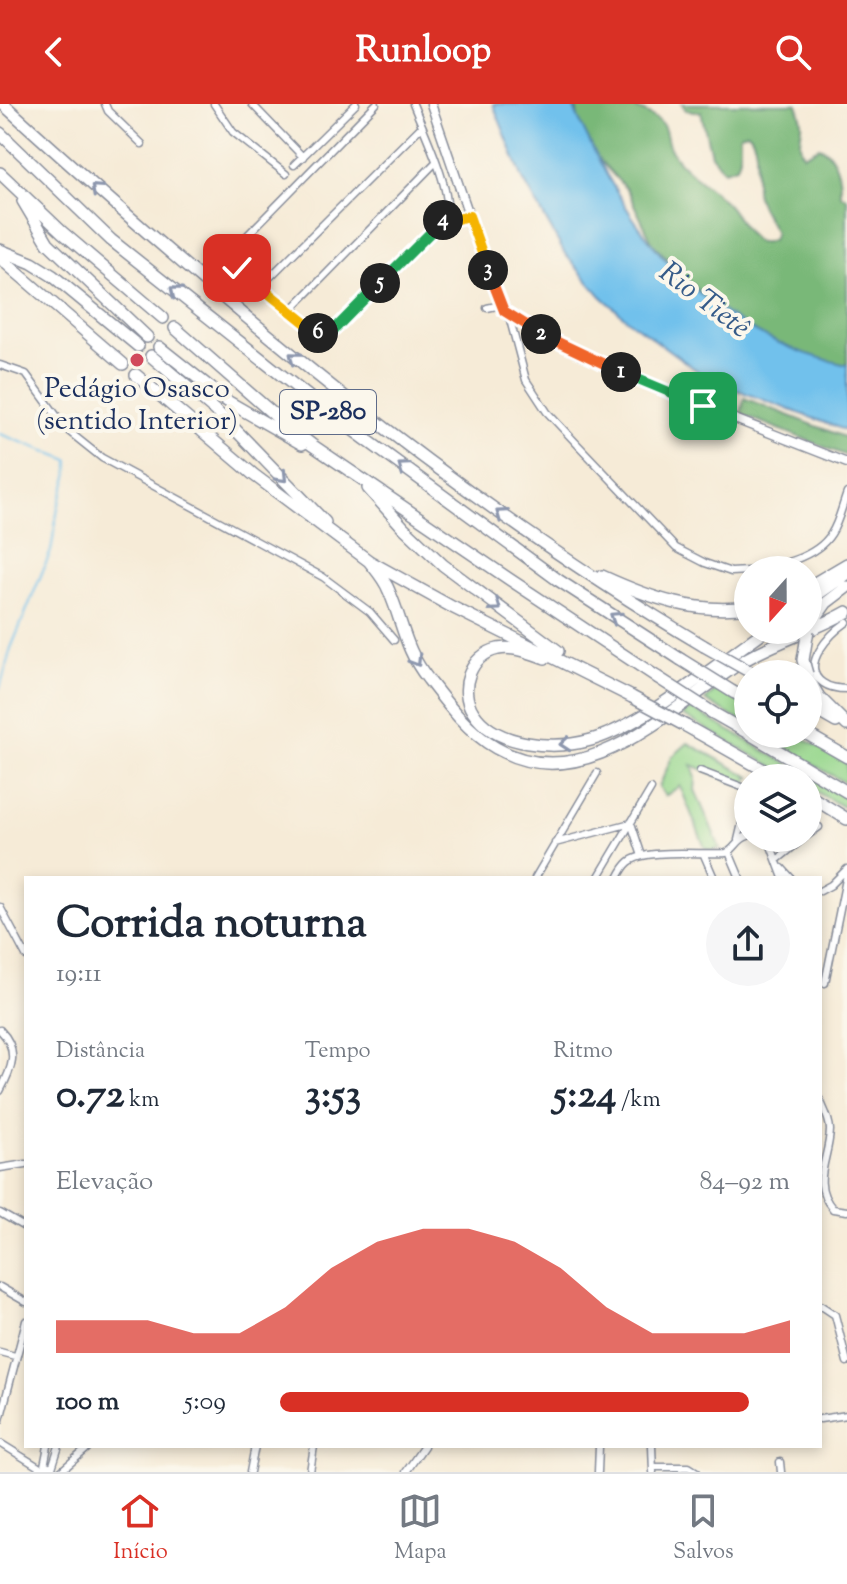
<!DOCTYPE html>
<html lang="pt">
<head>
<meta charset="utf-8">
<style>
  body { margin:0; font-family:"Sorts Mill Goudy",serif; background:#f6f6f7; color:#1f2937; height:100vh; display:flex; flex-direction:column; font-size:30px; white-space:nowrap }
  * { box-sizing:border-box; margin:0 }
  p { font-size:26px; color:#747a83 }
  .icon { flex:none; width:44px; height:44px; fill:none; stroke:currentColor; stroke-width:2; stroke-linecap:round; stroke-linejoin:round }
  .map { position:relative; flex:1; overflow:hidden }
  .side { position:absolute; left:24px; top:772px; width:798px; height:572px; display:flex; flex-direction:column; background:#fff; border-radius:0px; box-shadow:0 4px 12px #0003 }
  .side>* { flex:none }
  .needle { width:52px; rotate:201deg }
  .buttons { position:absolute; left:734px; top:452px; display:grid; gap:16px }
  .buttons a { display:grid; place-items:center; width:88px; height:88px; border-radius:50%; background:#fff; box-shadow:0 4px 12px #0003; font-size:40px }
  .pin { position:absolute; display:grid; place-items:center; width:68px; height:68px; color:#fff; margin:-34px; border-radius:16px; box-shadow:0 4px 12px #0006 }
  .km { position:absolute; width:40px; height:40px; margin:-20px; border-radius:50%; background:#222; color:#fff; font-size:22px; line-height:40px; text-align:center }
  .round { display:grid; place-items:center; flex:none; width:84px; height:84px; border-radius:42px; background:#f6f6f7 }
  .overview { display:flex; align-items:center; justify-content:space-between; height:136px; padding:0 32px }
  h1 { font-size:44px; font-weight:800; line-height:60px }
  .metrics { display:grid; grid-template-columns:repeat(3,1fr); gap:12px; height:136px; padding:8px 32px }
  .metrics div { display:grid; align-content:center }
  .metrics b { font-size:40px; font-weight:800 }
  .metrics small { font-size:22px; font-weight:400 }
  .metrics p { font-size:22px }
  .chart { height:224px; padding:16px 32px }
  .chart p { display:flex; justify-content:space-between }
  .chart svg { width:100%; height:144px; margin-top:8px; fill:#d93025; opacity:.7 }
  ul { padding:0 32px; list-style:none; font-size:26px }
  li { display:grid; grid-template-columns:128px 96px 1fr; align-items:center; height:60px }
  li i { height:20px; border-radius:10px; background:#d93025 }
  header { display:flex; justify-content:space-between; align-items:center; height:104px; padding:0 32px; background:#d93025; color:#fff; font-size:36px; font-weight:800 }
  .menu { display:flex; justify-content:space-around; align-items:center; height:112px; border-top:2px solid #e0e1e3; background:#fff; font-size:22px; color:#747a83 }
  .menu a { display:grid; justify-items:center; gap:4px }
  .menu .selected { color:#d93025 }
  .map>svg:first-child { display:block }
</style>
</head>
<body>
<header><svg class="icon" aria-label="back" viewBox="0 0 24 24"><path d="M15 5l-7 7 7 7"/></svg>Runloop<svg class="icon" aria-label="search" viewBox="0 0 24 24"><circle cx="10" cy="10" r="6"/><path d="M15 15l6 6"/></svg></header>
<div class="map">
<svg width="847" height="1368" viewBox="0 0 847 1368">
  <rect width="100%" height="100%" fill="#fbf7ec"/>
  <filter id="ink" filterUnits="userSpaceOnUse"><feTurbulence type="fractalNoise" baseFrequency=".0125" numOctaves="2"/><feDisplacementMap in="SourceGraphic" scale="16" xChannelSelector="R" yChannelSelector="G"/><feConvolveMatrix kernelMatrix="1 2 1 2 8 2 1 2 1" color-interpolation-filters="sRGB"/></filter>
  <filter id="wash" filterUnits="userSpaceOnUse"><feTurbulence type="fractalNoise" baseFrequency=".006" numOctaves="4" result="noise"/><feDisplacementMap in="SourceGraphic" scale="32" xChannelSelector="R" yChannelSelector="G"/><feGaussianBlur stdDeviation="1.8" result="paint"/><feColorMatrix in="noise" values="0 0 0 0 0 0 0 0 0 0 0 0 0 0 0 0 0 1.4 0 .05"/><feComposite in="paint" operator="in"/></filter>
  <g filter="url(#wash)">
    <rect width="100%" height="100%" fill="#f6ebd7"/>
    <path fill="#97d78d" stroke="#598376" stroke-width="2" d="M718,585L748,602V622L705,596Z
      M692,605L847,694V705L808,683V674H793L682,611Z
      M761,630H796L847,659V680Z
      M688,639L752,674H748V684L692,661L696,674L695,686L720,744L711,746L705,744L680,682L665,692L659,683L672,653Z"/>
    <path fill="#79b878" stroke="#4a746b" stroke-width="2" d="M576,0H635L637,5C680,22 656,29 677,55C690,71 713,84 728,101C737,111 744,127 755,136C760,140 766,138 772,136L775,129C769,115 757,101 756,86C755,69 761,41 748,28L740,30V53L737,62L724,66L711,51L701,8L686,6L682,0H797C799,7 803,15 802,22C801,34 797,40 804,51L819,43C836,48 841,74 840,90L847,94V263H832L753,230L706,195L653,140L627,86L597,53L578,15Z
      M744,294L847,334V352L741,310Z"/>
    <path fill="#71c1ec" stroke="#4678a5" stroke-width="2" d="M493,0H572C629,130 701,229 847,261V327L710,276L629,217L601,192L565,150L523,75Z"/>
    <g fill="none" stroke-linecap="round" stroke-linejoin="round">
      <path stroke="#71c1ec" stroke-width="2" d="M0,330L69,356L68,373L58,403L51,447L11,544L0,584"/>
    </g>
  </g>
  <g filter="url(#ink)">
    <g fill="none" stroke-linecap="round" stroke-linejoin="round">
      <g stroke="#888d9a" stroke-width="9">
        <path id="minor" d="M105,0L108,7L142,40
          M214,0L233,28L286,70
          M252,0L303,53
          M376,0L230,149L232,161L325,235L435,126C441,119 446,112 447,103C448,78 423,25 413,0
          M294,61L356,0
          M445,111L457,115L469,112
          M260,183L422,22
          M487,204L501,201
          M290,207L435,59
          M509,212L526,276L547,308L578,341L676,444L705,459L731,468L748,467
          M0,261L26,270L67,326L102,354L323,473L370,508L394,536
          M752,466C777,463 817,453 831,430C839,418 842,402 847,389
          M847,518C831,529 798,562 823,579C830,584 838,585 847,585
          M700,667L742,683L746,685L748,694
          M808,731L819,723
          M768,734L783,774
          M738,736L748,694
          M555,739L631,719L642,752
          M729,748L740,774
          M704,751L714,774
          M777,756L804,734
          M782,764L791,774
          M535,774L597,669
          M598,774L651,685
          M618,774C621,768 624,762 629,758C645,744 703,751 726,749C735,746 737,735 748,732
          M820,787L831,781L847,765
          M0,803L26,852
          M825,879L847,770
          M0,926C20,946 12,965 0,987
          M820,996C824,1005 830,1016 830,1026C829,1056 810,1079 833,1105L847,1107
          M0,1064L26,1060
          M0,1109L26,1124
          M0,1183L26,1198
          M820,1201L835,1211L847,1258
          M0,1248L15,1252
          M820,1315L847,1311
          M0,1316L26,1217
          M0,1339L42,1365
          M652,1342L653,1368
          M780,1358L781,1368
          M44,1362L48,1342
          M653,1363H689L697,1368
          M52,1364L59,1342
          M41,1368L47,1361L52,1364L53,1368
          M60,1368L90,1342
          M250,1368L255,1342
          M310,1368L314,1342
          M406,1368L424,1342
          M598,1368L599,1342"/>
      </g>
      <g stroke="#888d9a" stroke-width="11">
        <path id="secondary" d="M431,0L495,187L509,212L581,251L661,286L847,359"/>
      </g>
      <g stroke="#888d9a" stroke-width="14">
        <path id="motorway" d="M3,0C222,199 449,391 704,542
          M0,29L111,136L319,301L558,476L680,555
          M0,69L62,128L163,214
          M23,97L48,139L147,233
          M0,146L32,159L53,172L138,242
          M0,154L123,260
          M175,224L279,315L312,341L509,475L657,573
          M159,243L227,297L302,340
          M151,252L227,317L325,418
          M136,271L254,371L369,457L452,503L632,593
          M368,384L403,423L443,461L558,547
          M369,457C376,466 385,476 389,487C403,519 405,546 428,575C447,600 468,628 496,644C586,696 672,602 743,557C776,537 814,527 847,508
          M602,472C650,494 695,510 748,503
          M808,483L847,460
          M808,497L847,470
          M808,525L826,499L847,483
          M545,554C531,549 514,542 498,545C470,551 458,585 473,608C495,643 555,646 591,636C645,620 718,559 766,526
          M808,574L819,593L847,621
          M733,588L748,596
          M808,602L836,618
          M713,609L748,629
          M686,622L778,674
          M750,630L847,688
          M807,630L847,653
          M808,691L847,715"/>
      </g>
      <use href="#minor" stroke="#fff" stroke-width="6"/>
      <use href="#secondary" stroke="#fff" stroke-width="8"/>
      <use href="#motorway" stroke="#fff" stroke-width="11"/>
      <g stroke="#888d9a" stroke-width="14" stroke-linecap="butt">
        <path id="motorway-bridge" d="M704,542L754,570
          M680,555L733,588
          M807,570L803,556L808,526
          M657,573L713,609
          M632,593L686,622"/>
      </g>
      <use href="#motorway-bridge" stroke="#fff" stroke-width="11"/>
    </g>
    <defs><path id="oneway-chevron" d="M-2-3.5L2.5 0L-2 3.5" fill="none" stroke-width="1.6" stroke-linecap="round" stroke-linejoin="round" transform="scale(2)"/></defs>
    <g stroke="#8d97ae">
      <use href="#oneway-chevron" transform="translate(96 85) rotate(-138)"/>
      <use href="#oneway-chevron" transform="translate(175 187) rotate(-141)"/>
      <use href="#oneway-chevron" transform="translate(294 253) rotate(-141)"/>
      <use href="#oneway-chevron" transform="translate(403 363) rotate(-144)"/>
      <use href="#oneway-chevron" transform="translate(282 373) rotate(46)"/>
      <use href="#oneway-chevron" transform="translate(501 410) rotate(-144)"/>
      <use href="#oneway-chevron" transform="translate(496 502) rotate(36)"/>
      <use href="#oneway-chevron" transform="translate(615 513) rotate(-147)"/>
      <use href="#oneway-chevron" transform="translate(416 557) rotate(58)"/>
      <use href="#oneway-chevron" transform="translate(565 640) rotate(175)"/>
    </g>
  </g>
  <g fill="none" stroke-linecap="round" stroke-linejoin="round" filter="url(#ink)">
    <g stroke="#fff" stroke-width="16">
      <path id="split-1" d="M621,268L703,302"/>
    </g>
    <g stroke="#fff" stroke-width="16">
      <path id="split-2" d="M541,230L621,268"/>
    </g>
    <g stroke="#fff" stroke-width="16">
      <path id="split-3" d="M488,166L504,207L541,230"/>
    </g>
    <g stroke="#fff" stroke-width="16">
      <path id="split-4" d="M443,116L445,111L457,115L469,112L488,166"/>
    </g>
    <g stroke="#fff" stroke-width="16">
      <path id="split-5" d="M380,179L443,116"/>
    </g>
    <g stroke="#fff" stroke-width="16">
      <path id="split-6" d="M318,229L325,235L380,179"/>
    </g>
    <g stroke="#fff" stroke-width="16">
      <path id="split-7" d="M237,164L318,229"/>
    </g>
    <use href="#split-1" stroke="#22a559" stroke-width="10"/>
    <use href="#split-2" stroke="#f0652b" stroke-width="10"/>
    <use href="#split-3" stroke="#f0652b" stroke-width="10"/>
    <use href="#split-4" stroke="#f5b400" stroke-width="10"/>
    <use href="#split-5" stroke="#22a559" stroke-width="10"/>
    <use href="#split-6" stroke="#22a559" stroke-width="10"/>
    <use href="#split-7" stroke="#f5b400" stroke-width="10"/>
  </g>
  <circle fill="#d1495b" stroke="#fbf7ec" stroke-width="3" cx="137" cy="256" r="8"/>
  <g text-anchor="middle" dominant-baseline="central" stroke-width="8" stroke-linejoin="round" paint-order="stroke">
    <rect fill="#fbf7ec" stroke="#5e6b89" stroke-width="2" x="280" y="286" width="96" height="44" rx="6"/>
    <g font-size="26" font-weight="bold" fill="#1b2f5e">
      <text x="328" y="308">SP-280</text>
    </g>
    <g font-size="28" fill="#1b2f5e" stroke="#fbf7ec">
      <text x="137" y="286">Pedágio Osasco<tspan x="137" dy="32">(sentido Interior)</tspan></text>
    </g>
    <g font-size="30" font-style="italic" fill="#355b89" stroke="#fbf7ec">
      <text transform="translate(704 197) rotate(37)">Rio Tietê</text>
    </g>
  </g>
</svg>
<div class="buttons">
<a><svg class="needle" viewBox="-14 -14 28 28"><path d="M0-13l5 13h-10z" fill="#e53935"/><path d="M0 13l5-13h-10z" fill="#747a83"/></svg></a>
<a><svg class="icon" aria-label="locate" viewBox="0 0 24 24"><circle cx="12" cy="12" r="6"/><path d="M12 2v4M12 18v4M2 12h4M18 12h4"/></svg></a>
<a><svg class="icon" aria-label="layers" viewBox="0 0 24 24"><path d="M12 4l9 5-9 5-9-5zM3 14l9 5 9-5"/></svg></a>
</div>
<div class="pin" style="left:703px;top:302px;background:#1e9e55"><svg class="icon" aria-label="arrive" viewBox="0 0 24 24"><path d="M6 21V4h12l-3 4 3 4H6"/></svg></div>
<div class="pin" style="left:237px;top:164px;background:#d93025"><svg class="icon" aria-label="check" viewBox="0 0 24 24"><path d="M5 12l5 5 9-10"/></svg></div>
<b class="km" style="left:621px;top:268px">1</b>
<b class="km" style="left:541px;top:230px">2</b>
<b class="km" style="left:488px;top:166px">3</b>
<b class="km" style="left:443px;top:116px">4</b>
<b class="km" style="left:380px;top:179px">5</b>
<b class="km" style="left:318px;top:229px">6</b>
<section class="side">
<div class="overview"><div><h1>Corrida noturna</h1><p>19:11</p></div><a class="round"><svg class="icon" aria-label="share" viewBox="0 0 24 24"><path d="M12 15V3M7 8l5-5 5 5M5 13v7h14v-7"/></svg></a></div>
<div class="metrics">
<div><p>Distância</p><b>0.72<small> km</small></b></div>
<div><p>Tempo</p><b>3:53</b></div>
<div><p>Ritmo</p><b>5:24<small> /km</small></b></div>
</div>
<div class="chart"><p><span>Elevação</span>84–92 m</p>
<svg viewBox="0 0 160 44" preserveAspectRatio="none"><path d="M0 44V34L10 34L20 34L30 38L40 38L50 30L60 18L70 10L80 6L90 6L100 10L110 18L120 30L130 38L140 38L150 38L160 34V44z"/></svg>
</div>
<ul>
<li><b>100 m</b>5:09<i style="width:92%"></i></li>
</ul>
</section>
</div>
<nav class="menu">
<a class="selected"><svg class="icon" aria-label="home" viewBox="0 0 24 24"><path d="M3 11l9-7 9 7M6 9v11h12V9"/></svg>Início</a>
<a><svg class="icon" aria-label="map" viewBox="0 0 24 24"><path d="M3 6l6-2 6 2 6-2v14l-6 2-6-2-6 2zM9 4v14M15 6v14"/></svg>Mapa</a>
<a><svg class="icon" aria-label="saved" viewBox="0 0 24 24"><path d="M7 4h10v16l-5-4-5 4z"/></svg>Salvos</a>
</nav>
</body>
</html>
